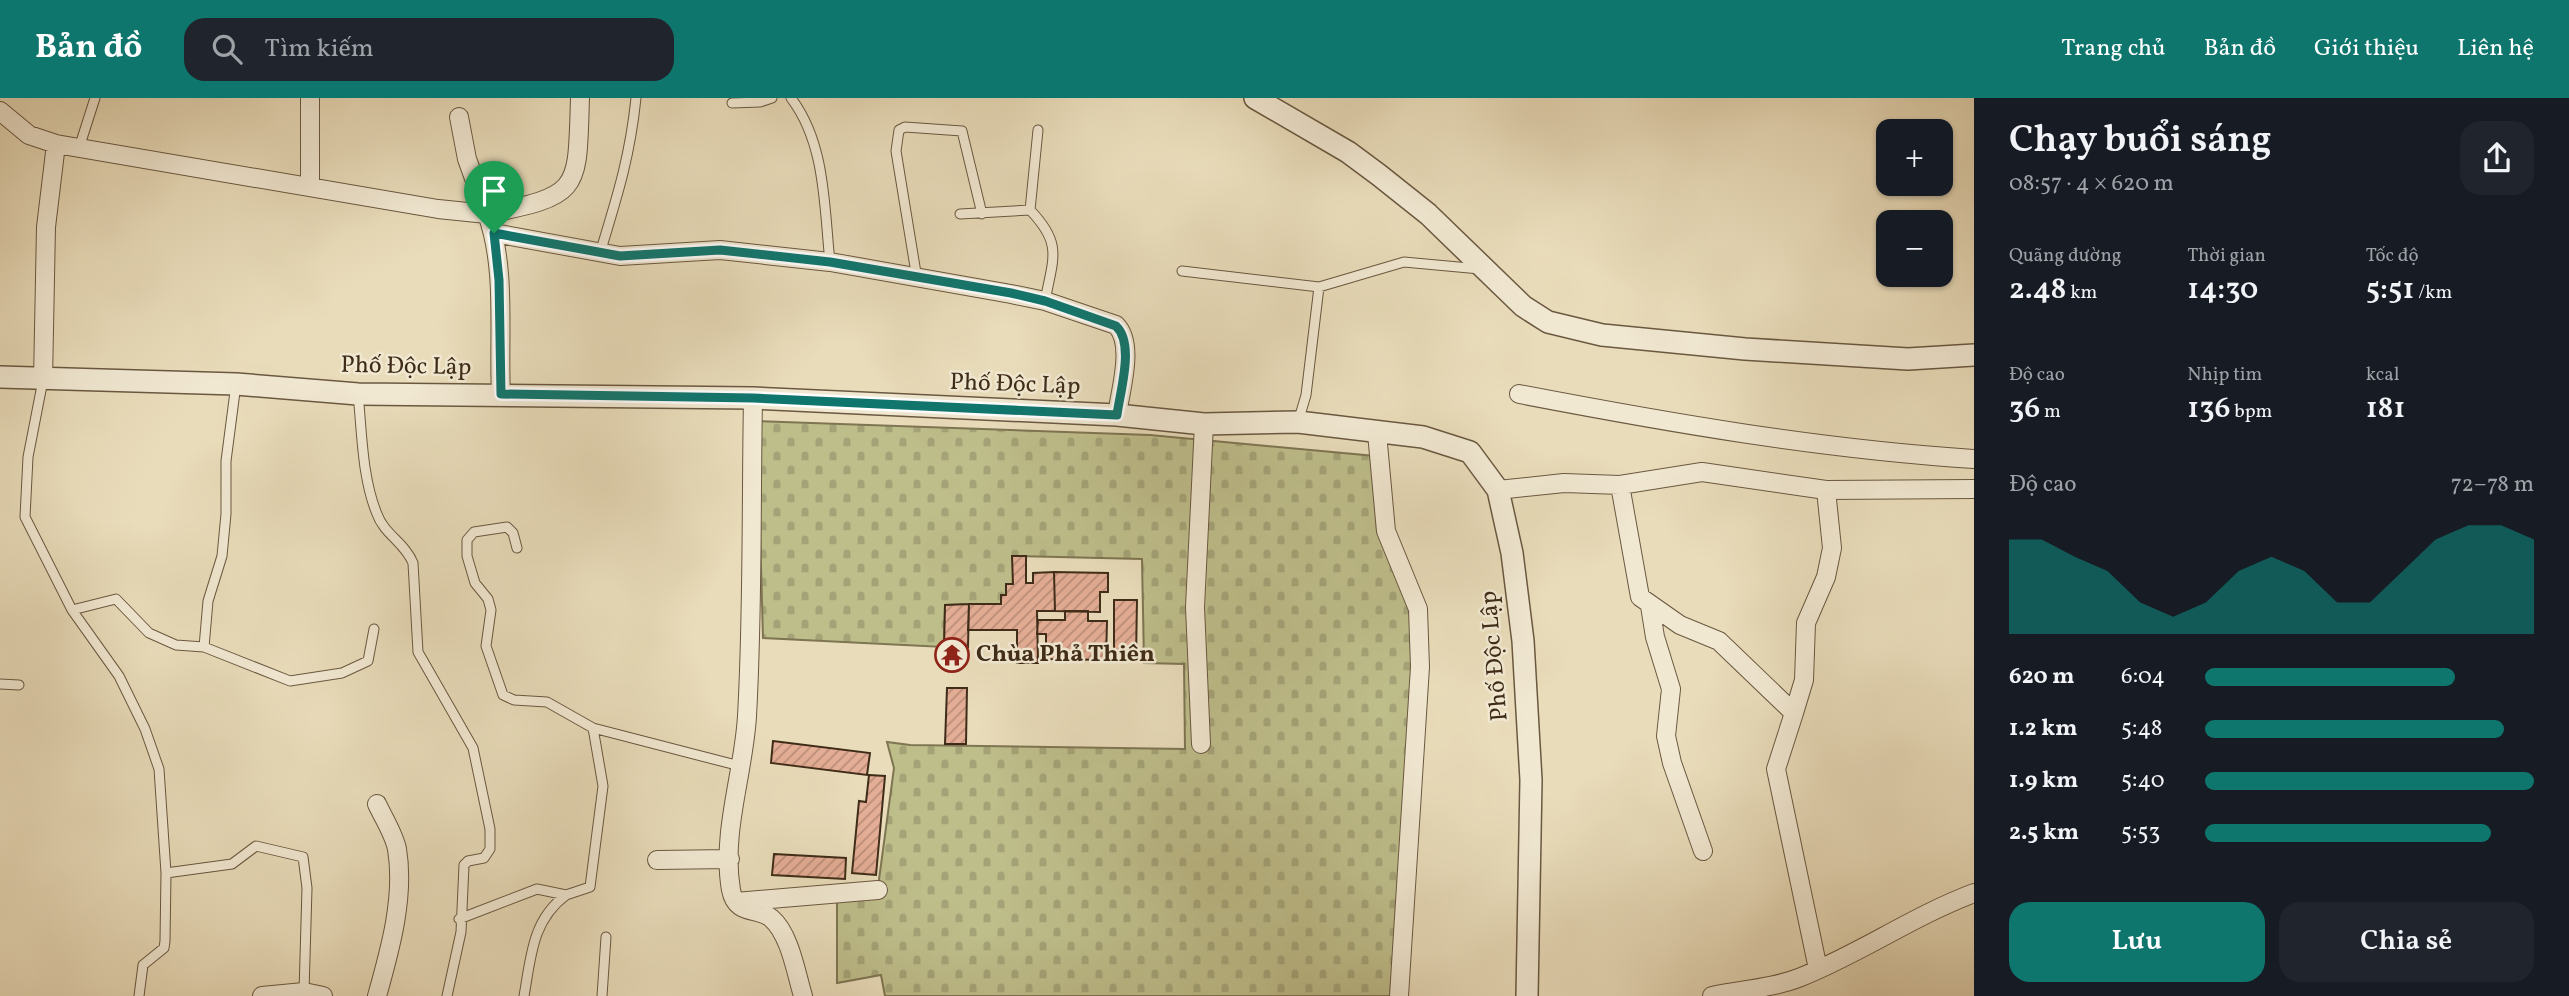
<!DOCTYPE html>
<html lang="vi">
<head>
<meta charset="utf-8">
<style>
  body { margin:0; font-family:Vollkorn,serif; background:#20242c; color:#f1f3f6; height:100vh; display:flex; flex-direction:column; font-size:26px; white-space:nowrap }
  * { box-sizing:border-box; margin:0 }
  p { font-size:23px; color:#9ea1a6 }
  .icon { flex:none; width:38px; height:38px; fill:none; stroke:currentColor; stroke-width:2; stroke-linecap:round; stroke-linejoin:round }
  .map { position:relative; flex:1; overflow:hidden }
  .sheet { display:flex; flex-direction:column; background:#171b24; width:595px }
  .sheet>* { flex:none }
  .controls { position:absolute; left:1876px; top:21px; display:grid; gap:14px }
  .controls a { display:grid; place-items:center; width:77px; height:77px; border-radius:14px; background:#171b24; box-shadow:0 2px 5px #0004; font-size:35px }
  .pin { position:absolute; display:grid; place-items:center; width:60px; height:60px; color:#fff; margin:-72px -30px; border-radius:50% 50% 50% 0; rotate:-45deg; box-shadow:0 0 7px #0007 }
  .pin .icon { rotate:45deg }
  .round { display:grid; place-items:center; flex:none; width:74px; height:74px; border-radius:21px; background:#20242c }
  .overview { display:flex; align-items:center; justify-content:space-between; height:119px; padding:0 35px }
  h1 { font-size:38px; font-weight:600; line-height:52px }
  .metrics { display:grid; grid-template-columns:repeat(3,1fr); gap:10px; height:119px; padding:7px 35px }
  .metrics div { display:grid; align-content:center }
  .metrics b { font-size:30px; font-weight:600 }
  .metrics small { font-size:19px; font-weight:400 }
  .metrics p { font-size:19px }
  .chart { height:196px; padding:14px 35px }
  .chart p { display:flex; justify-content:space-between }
  .chart svg { width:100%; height:126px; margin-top:7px; fill:#0f766e; opacity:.7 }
  .cta { display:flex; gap:14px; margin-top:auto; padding:14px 35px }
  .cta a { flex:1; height:80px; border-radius:21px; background:#0f766e; color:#fff; font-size:28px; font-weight:600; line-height:80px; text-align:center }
  .cta a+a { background:#20242c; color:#f1f3f6 }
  ul { padding:0 35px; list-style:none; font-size:23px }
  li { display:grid; grid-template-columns:112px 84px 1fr; align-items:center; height:52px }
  li i { height:18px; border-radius:9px; background:#0f766e }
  header { display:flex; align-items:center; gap:42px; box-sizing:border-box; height:98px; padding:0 35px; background:#0f766e; color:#fff }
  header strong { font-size:33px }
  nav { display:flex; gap:38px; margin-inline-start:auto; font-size:24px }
  .search { width:490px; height:63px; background:#20242c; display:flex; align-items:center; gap:18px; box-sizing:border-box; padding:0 24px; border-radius:21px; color:#9ea1a6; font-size:26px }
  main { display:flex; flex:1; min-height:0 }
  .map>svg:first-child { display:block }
</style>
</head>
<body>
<header>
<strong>Bản đồ</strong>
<div class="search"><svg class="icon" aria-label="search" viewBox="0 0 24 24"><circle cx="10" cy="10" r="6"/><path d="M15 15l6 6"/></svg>Tìm kiếm</div>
<nav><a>Trang chủ</a><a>Bản đồ</a><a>Giới thiệu</a><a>Liên hệ</a></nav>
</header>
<main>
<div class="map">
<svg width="1974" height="898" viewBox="0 0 1974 898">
  <defs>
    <pattern id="cemetery-stones" width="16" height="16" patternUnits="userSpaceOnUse" patternTransform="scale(1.75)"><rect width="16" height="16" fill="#bebe8b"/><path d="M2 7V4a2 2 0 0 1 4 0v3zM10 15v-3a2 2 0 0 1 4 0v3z" fill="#a4a377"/></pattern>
    <pattern id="building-hatch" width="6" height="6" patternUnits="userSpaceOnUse" patternTransform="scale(1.75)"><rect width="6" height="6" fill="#e4ad95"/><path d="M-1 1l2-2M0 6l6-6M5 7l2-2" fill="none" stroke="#ba8d79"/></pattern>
  </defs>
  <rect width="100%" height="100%" fill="#e9dcba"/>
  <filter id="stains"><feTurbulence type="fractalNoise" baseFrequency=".00286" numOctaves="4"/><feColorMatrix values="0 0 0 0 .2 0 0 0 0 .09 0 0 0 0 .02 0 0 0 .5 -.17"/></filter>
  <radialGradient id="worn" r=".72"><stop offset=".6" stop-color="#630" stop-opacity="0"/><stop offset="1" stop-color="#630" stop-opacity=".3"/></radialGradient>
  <path fill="url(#cemetery-stones)" stroke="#7e7552" stroke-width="2" d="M757,323L1150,337L1375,358L1411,510L1414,548L1391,898H885L881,877L837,885V798L878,789L894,670L887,644L910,647L1185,651L1184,566L1144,565L1142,461L1013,458V486H1006V497H1001V506L945,507L944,549L763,540Z"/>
  <path fill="url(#building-hatch)" stroke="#3f2c18" stroke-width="2" d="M1012,458H1026V485H1033V475L1054,474L1055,513H1037L1038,565H1017V532H968L969,506H1001V497H1006V486H1013Z
    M1054,474L1108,475V494H1100V514L1055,513Z
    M1114,502H1137L1136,560H1114Z
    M969,506L968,549H944L945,507Z
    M1065,513H1088V523H1107L1106,562L1046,561V536H1037L1038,522H1065Z
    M947,590H967L966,646H945Z
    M773,643L870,655L867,677L771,665Z
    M869,677L885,678L876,777L852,775L859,703L866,704Z
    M774,756L846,760L845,781L772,777Z"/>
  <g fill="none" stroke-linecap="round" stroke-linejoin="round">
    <g stroke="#6a5840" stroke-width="11">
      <path id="service" d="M791,0C826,46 824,109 830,164
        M732,5L760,4L772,0
        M1038,32L1030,112C1063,146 1053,160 1045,203
        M79,50L95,0
        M960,116L1030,112
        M600,155C617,99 630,59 636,0
        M1182,173L1319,189L1404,164L1480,171
        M917,181L896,53L899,32L905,29L962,33L982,116
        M43,282L28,359L25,419L72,512L119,578L145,631L159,671L166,775L165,843L164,850L143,867L139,898
        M358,296C362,334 362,380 377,416C384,436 405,445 413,465L418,554L473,650L490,731V751L484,760L468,763L464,767L461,834L447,898
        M1298,324L1306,297L1319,189
        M517,450L513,435L507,429L474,434L467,442V458L475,485L488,501L491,512L486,548L503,597L514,602L547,604L593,630L740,668
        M72,512L116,501L149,535L176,547L204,549L290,583L342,575L368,563L374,531
        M204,549L208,503L222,458L226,416V363L236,286
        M0,586L19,587
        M166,775L232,766L256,748L303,759L307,790L304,894
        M459,821L537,791L566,797L590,789L603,688L593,630
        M524,898C531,859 532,822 566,797
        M602,898L606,839"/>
    </g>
    <g stroke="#6a5840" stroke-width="20">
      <path id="minor" d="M310,0V89
        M0,13L29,37L56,46L438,111L487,116
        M459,19L467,61L487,116
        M494,135L620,158L720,152L830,164L1011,196L1045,203L1116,227C1135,246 1120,293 1117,317
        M43,282L46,129L56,46
        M1519,296C1670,325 1820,351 1974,361
        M501,297C498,238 507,171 487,116C582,97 577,93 580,0
        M753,300C751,406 753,512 747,618C744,674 721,735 731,792C736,818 757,809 771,820C790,836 796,875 803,898
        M1377,335L1386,433L1418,511L1420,569L1399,898
        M1620,387L1640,499L1680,527L1719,543L1794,615L1776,671L1818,871
        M1498,392L1564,385L1620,387L1702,374L1826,392L1974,391
        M1650,508L1655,539L1671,591L1666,638L1672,665L1703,753
        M1794,615L1804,582L1806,525L1826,479L1832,450L1826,392
        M1201,646L1195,509L1204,326
        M377,706C383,719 394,736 397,751C405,799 390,852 377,898
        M657,762L730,761
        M736,804L878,792
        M262,898L304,894L323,898
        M1712,898C1740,892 1774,890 1801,879C1861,855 1913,818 1974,795"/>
    </g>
    <g stroke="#6a5840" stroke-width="24">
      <path id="tertiary" d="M1255,0L1348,54L1379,77L1428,116L1523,208L1548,224L1602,237L1745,251L1908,261L1974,257
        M0,279L236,286L358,296L753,300L1117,317L1204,326L1298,324L1423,339L1470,354L1498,392L1512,455L1523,543L1531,682L1527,898"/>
    </g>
    <use href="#service" stroke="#f1e8d2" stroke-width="9"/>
    <use href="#minor" stroke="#f1e8d2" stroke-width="18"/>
    <use href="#tertiary" stroke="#f1e8d2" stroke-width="21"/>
  </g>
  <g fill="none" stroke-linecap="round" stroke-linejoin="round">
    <g stroke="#fff" stroke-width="14">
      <path id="route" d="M494,135L620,158L720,152L830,164L1011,195L1045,203L1116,228C1135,246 1120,293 1117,317L753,300L501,296L499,182Z"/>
    </g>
    <use href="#route" stroke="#0f766e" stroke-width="9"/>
  </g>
  <defs>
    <g id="temple-ring" transform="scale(1.75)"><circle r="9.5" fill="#f1e8d2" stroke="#8f2418" stroke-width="1.5"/><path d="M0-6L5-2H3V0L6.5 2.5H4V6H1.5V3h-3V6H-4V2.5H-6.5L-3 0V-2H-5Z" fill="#8f2418"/></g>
  </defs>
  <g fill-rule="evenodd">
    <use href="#temple-ring" x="952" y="557"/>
  </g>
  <g text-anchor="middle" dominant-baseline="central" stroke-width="5" stroke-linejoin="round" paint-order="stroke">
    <g font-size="24" fill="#3f2c18" stroke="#f1e8d2">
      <text transform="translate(406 269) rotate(1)">Phố Độc Lập</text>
      <text transform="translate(1015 287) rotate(2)">Phố Độc Lập</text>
      <text transform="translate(1495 558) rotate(-95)">Phố Độc Lập</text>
    </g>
    <g font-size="24" font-weight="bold" fill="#3f2c18" stroke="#f1e8d2" text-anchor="start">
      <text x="976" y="557">Chùa Phả Thiên</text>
    </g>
  </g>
  <rect width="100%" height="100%" filter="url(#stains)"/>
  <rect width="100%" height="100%" fill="url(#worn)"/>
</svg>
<div class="controls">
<a>+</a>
<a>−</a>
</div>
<div class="pin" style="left:494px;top:135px;background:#1e9e55"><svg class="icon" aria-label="arrive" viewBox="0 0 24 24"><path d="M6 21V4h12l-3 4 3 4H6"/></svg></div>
</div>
<section class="sheet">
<div class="overview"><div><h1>Chạy buổi sáng</h1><p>08:57 · 4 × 620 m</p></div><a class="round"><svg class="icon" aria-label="share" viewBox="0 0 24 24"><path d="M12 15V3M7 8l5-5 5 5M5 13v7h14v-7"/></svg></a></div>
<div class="metrics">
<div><p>Quãng đường</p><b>2.48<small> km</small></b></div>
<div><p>Thời gian</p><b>14:30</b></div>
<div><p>Tốc độ</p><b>5:51<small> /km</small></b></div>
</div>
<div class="metrics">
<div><p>Độ cao</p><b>36<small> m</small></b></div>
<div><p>Nhịp tim</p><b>136<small> bpm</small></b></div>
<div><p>kcal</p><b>181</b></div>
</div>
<div class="chart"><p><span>Độ cao</span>72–78 m</p>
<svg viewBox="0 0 160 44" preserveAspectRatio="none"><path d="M0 44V11L10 11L20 17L30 22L40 33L50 38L60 33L70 22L80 17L90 22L100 33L110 33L120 22L130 11L140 6L150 6L160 11V44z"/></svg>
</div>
<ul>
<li><b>620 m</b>6:04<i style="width:76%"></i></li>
<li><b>1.2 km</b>5:48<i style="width:91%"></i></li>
<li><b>1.9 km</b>5:40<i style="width:100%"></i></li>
<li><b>2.5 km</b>5:53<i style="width:87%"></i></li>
</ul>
<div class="cta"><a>Lưu</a><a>Chia sẻ</a></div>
</section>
</main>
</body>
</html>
